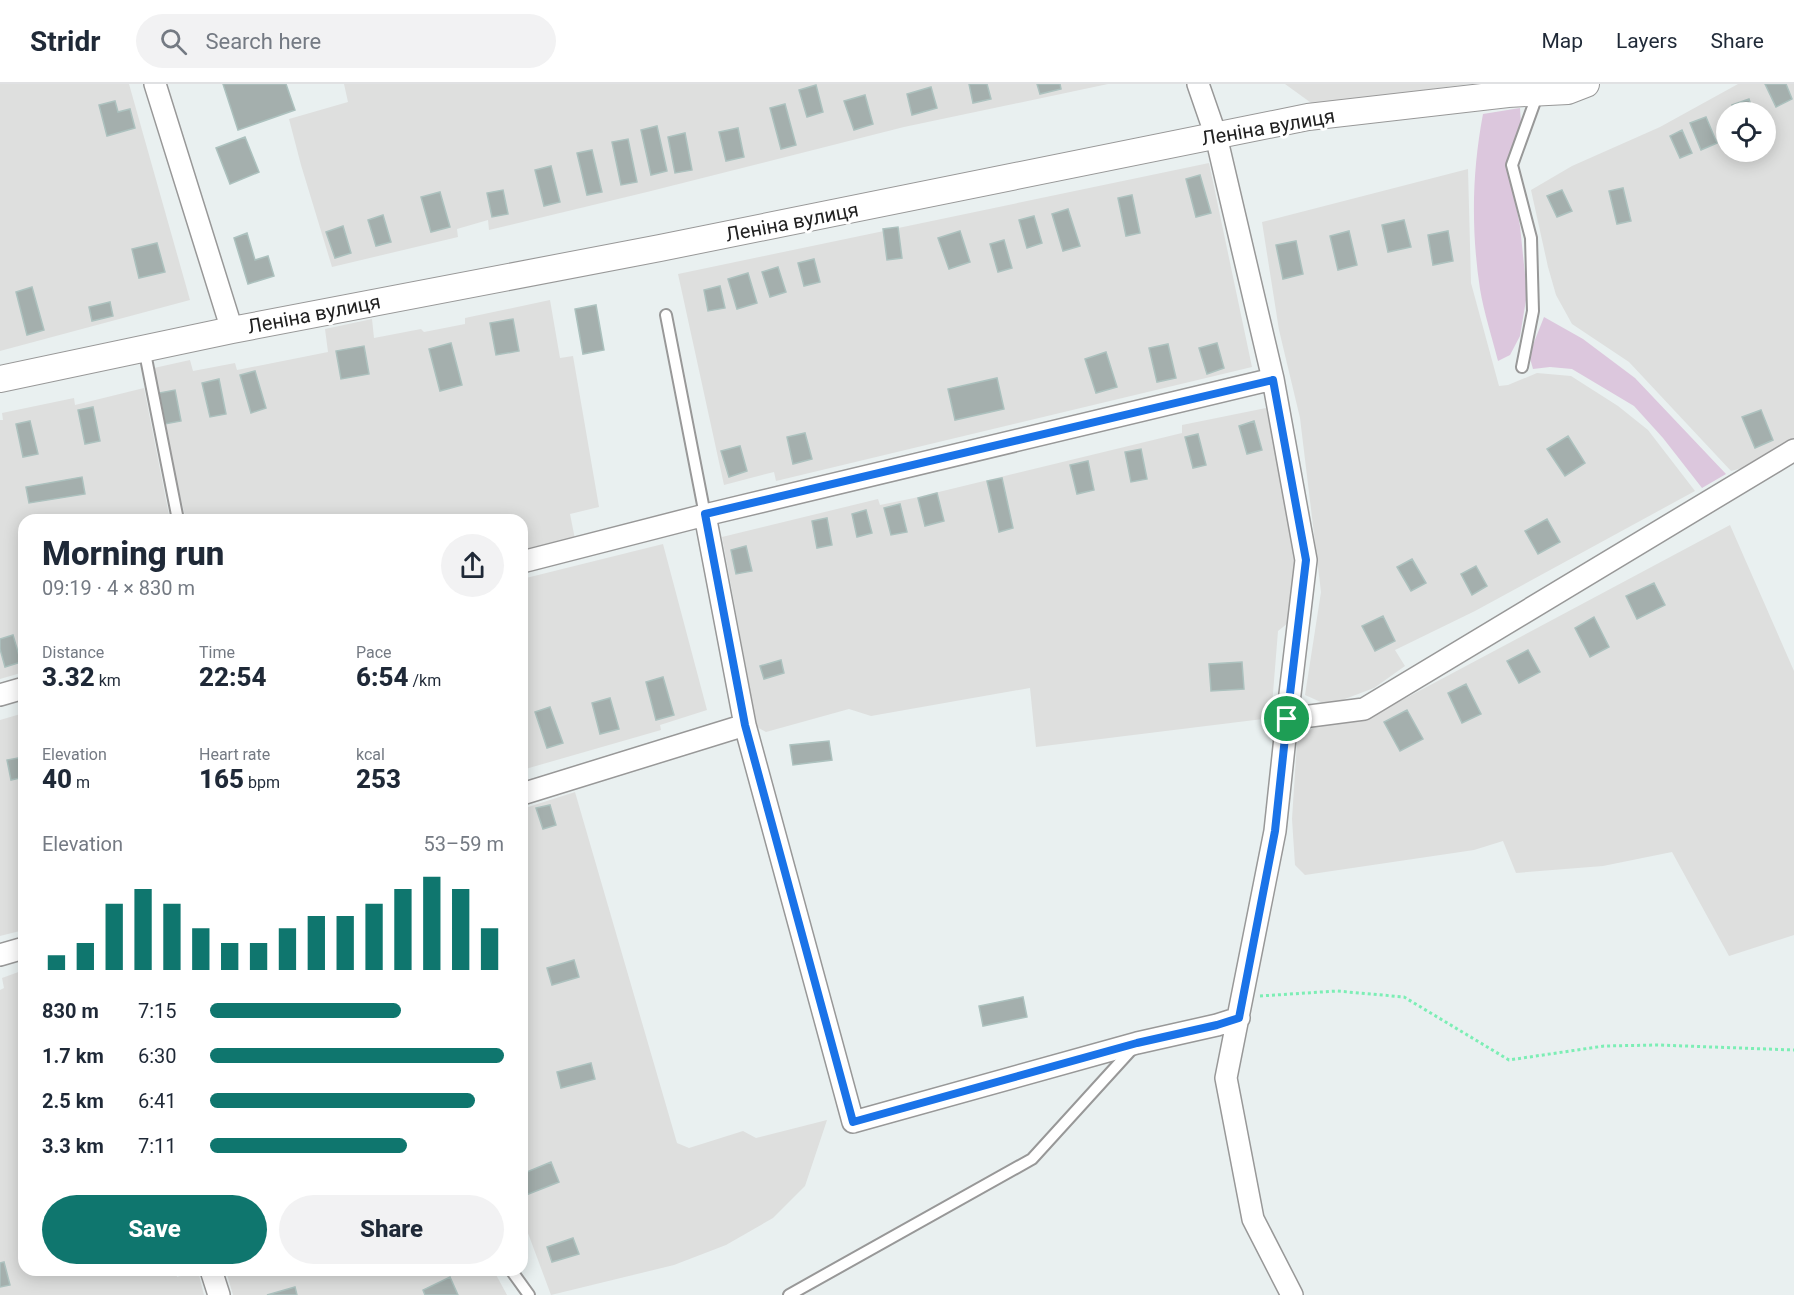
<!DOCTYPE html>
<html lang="en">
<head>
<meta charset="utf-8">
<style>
  body { margin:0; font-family:Roboto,sans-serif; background:#f2f2f3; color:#1f2937; height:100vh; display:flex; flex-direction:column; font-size:22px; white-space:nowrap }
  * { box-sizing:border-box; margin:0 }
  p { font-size:20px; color:#747a83 }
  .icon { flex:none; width:33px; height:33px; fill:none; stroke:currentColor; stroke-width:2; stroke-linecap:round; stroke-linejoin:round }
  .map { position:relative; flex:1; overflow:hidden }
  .panel { position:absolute; left:18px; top:430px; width:510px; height:762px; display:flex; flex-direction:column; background:#fff; border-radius:18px; box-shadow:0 3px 15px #0003 }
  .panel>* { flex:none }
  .controls { position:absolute; left:1716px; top:18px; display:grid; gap:12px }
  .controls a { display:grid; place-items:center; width:60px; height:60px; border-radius:50%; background:#fff; box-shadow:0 3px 15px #0003; font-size:30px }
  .pin { position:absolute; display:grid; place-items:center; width:51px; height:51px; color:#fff; margin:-26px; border:3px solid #fff; border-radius:50%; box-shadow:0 2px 6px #0007 }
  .round { display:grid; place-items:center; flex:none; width:63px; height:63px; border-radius:32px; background:#f2f2f3 }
  .overview { display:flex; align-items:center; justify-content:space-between; height:102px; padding:0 24px }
  h1 { font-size:33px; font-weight:800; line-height:45px }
  .figures { display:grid; grid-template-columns:repeat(3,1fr); gap:9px; height:102px; padding:6px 24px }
  .figures div { display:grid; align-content:center }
  .figures b { font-size:26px; font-weight:800 }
  .figures small { font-size:16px; font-weight:400 }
  .figures p { font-size:16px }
  .chart { height:168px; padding:12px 24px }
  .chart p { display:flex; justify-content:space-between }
  .chart svg { width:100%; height:108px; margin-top:6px; stroke:#0f766e; stroke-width:6 }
  .cta { display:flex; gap:12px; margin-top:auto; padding:12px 24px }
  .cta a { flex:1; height:69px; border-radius:36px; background:#0f766e; color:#fff; font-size:24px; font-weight:800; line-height:69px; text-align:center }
  .cta a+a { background:#f2f2f3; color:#1f2937 }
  ul { padding:0 24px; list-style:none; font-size:20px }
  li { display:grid; grid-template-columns:96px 72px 1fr; align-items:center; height:45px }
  li i { height:15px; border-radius:8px; background:#0f766e }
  header { display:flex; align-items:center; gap:36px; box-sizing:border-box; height:84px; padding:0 30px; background:#fff; border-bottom:2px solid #e0e1e3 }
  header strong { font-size:28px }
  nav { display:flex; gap:33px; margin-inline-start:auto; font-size:21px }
  .search { width:420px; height:54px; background:#f2f2f3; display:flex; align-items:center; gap:15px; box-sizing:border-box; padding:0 21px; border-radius:33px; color:#747a83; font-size:22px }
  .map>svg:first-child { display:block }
</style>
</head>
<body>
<header>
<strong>Stridr</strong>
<div class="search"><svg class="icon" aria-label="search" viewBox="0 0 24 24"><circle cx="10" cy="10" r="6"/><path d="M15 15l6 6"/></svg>Search here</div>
<nav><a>Map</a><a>Layers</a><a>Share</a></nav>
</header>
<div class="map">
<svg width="1794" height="1211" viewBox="0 0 1794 1211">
  <rect width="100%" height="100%" fill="#e9f0f0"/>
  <path fill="#dedfde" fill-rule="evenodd" d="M0,0H129L190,216L0,267Z
    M344,0H1108L904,43L647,108L489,146L488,136L457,145L458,153L332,183L301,81L289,35L348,18Z
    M1285,0H1469L1314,21Z
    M1738,0H1794V359L1746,383L1731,387L1629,278L1572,240L1556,211L1548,183L1531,106L1572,82L1660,43ZM1726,28H1766V68H1726Z
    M1209,79L1252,283L776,397L774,388L724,401L678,190Z
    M1468,85L1471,199L1499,302L1508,301L1537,289L1571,292L1618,322L1648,346L1695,407L1475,527L1395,566L1405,582L1374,604L1337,618L1323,619L1305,611L1321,508L1300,334L1279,246L1262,138Z
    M550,216L560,274L573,272L599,423L570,430L575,455L522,470V436H186L166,353L154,284L190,276L193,287L235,279L237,286L328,268L325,245L372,235L374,254L421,245L424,248L465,240V234Z
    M144,304L170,436H24V588L0,595V336H3L2,329L74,314L75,321Z
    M1266,324L1294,460L1296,492L1288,539L1278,547L1271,634L1036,663L1030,604L871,632L849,625L766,648L757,643L722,453L878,415L880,421L914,414L1182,349V341Z
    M1730,441L1794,587V851L1729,872L1672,768L1603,782L1516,789L1503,757L1474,766L1305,791L1295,781L1292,735L1297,658L1314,643L1374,631Z
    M663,460L707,626L660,641L661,646L522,686V495Z
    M24,629V846L0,852V636Z
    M575,708L677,1059L689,1064L743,1047L756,1054L827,1036L805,1102L773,1134L726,1161L674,1181L551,1211L522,1133V725Z
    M24,886V1186H176L177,1193L198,1187L204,1211H0V906L4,904L2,894Z
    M226,1187H494L507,1211H233Z"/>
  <path fill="#dcc7dd" d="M1520,24L1521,41L1507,76L1520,142L1527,210L1520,252L1510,271L1498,277C1492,253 1484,229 1480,205C1471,146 1472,88 1483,30Z
    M1544,233L1583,255L1635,294L1726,390L1702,404L1663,354L1634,322L1572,285L1550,283L1533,285L1529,271Z"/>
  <path fill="#a4afad" stroke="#acc1be" stroke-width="1.5" d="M223,0H286L295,26L238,46Z
    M969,0H987L991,15L973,19Z
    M1037,0H1060L1061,5L1040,10Z
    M1765,0H1786L1792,15L1776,23Z
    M816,1L823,28L807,33L799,6Z
    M931,3L937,24L912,31L907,10Z
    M865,11L873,40L854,46L844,17Z
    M1749,15L1753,28H1735L1732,21Z
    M115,17L118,28L130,25L135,44L107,52L99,21Z
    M785,20L796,61L781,65L770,24Z
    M1706,33L1717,59L1701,66L1690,39Z
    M657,42L667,87L651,91L641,46Z
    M738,44L744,73L726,77L719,48Z
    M1682,46L1692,69L1680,74L1670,52Z
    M685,49L692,86L675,89L668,53Z
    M245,53L259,88L230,100L216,64Z
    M628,55L637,98L621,101L612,58Z
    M592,66L602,108L587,111L577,69Z
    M551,82L560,118L544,122L535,86Z
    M1200,91L1211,129L1196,133L1186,95Z
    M1623,104L1631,137L1617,140L1609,107Z
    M503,106L508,130L492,133L487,109Z
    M1562,106L1572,127L1557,133L1547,112Z
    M440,108L450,143L431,148L421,113Z
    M1132,111L1140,149L1126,152L1118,114Z
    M1068,125L1080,162L1063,167L1052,130Z
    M383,131L391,158L376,162L368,136Z
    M1034,132L1042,159L1027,164L1019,136Z
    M1404,136L1411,163L1388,168L1382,141Z
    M343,142L351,169L335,174L326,148Z
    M898,143L902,174L887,176L883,145Z
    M960,147L970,178L949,185L938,154Z
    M1349,147L1357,181L1338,186L1330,152Z
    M1448,147L1453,177L1433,181L1428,151Z
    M247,149L255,176L268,172L274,192L248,200L234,154Z
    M1004,156L1012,184L998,188L990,160Z
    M1296,157L1303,190L1283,195L1276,161Z
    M157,159L165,188L139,194L132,165Z
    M814,175L820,198L804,202L798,179Z
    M778,183L786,208L770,213L762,188Z
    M748,189L757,219L737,225L728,195Z
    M720,202L725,224L708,227L704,206Z
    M32,203L44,246L27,251L16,208Z
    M110,218L113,232L92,237L89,223Z
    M596,221L604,266L583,270L575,225Z
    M513,235L519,267L496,271L490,239Z
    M451,259L462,301L440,307L429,265Z
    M1217,259L1224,284L1207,290L1199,264Z
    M1168,260L1176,294L1157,298L1149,264Z
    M364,262L369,290L341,295L336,267Z
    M1106,268L1117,303L1096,309L1085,275Z
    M255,287L266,324L251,329L240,291Z
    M997,294L1004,325L955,336L948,305Z
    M219,295L226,330L210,333L202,299Z
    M175,306L181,337L165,340L159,309Z
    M93,323L100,357L85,360L78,326Z
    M1761,326L1773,356L1755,364L1742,333Z
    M30,337L38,370L23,373L16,340Z
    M1254,337L1262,366L1247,370L1239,342Z
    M805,349L812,375L793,380L787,353Z
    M1198,350L1206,381L1193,384L1185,353Z
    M1568,352L1585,379L1565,392L1547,365Z
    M740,362L747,387L729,393L721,367Z
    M1141,365L1147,395L1131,398L1125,368Z
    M1088,377L1094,406L1077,410L1070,381Z
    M82,393L85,410L29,419L26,403Z
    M1002,394L1013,444L999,448L987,397Z
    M937,409L944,437L925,442L918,414Z
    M900,420L907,448L891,451L884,424Z
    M866,426L872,449L857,453L852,430Z
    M827,434L832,461L817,464L812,437Z
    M1547,435L1560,458L1538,470L1525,447Z
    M746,462L752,487L736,490L731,466Z
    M1412,475L1426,499L1411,507L1397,483Z
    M1476,482L1487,502L1472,511L1461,490Z
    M1654,499L1665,521L1637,535L1626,512Z
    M1383,532L1395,557L1375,567L1362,542Z
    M1594,533L1609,563L1590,573L1575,544Z
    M13,551L21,578L5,583L0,565V555Z
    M1528,566L1540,588L1519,599L1507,577Z
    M781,576L784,589L764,595L760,582Z
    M1242,578L1244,605L1211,607L1209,580Z
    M663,593L674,631L656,636L646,598Z
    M1466,600L1481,630L1462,639L1448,609Z
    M610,614L619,645L600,650L592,619Z
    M550,623L563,659L547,664L535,628Z
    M1407,626L1423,655L1400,667L1384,638Z
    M829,657L832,676L793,681L790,661Z
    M24,673V693L11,696L7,676Z
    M550,721L556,741L543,745L536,724Z
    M574,876L579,893L552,901L547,884Z
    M1023,913L1027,933L983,942L979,922Z
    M591,979L595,995L561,1004L557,988Z
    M551,1078L559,1098L526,1111L522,1102V1090Z
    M573,1154L579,1170L552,1178L547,1163Z
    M4,1178L10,1201L0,1203V1179Z
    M450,1193L458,1211H425L423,1206Z
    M295,1203L297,1211H267Z"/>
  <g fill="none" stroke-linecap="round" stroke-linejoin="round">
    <g stroke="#989898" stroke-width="14">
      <path id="service" d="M666,231L705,431
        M144,264L178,436
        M1522,283L1533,227L1531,154L1512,81L1538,9
        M511,1186L529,1211
        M789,1211L1032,1075L1133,964"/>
    </g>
    <g stroke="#989898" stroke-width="24">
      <path id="minor" d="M155,0L232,246
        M1198,0L1216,52L1273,295L1306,476L1287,635L1275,747L1226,994L1253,1135L1292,1211
        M705,431L745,641L853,1038L1137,959L1217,941L1239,934
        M522,478L705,431L1273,295
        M0,611L24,604
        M1287,635L1364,625L1794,366
        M522,710L745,641
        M0,871L24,864
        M211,1186L219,1211"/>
    </g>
    <g stroke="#989898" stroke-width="28">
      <path id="tertiary" d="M0,295L232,246L660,164L1308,33L1508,10L1568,7L1586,0"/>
    </g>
    <path stroke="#7ceeb5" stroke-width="3" stroke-dasharray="3 3" stroke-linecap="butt" d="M1260,912L1337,907L1404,913L1509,976L1604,962L1658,961L1794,966"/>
    <use href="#service" stroke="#fff" stroke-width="10"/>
    <use href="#minor" stroke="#fff" stroke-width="21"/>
    <use href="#tertiary" stroke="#fff" stroke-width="26"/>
  </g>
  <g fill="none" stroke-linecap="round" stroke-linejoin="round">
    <g stroke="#fff" stroke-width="12">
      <path id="route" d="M1273,296L1306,476L1287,635L1275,747L1239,934L1217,941L1137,959L853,1038L745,641L705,430Z"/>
    </g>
    <use href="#route" stroke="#1a73e8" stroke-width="8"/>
  </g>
  <g text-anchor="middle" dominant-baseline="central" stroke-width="6" stroke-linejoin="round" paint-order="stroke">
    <g font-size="20" fill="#212121" stroke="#fff">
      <text transform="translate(1268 43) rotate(-10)">Леніна вулиця</text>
      <text transform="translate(792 138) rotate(-11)">Леніна вулиця</text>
      <text transform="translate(314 230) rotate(-11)">Леніна вулиця</text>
    </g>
  </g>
</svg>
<div class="controls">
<a><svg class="icon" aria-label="locate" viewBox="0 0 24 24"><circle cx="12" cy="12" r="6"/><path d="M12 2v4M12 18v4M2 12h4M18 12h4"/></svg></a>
</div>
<div class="pin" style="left:1287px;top:635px;background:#1e9e55"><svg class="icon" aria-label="arrive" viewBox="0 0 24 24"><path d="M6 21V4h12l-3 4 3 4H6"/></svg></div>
<section class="panel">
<div class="overview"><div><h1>Morning run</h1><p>09:19 · 4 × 830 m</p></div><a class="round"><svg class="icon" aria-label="share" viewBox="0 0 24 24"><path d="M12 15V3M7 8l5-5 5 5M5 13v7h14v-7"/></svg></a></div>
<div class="figures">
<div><p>Distance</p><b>3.32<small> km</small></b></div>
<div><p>Time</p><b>22:54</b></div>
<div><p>Pace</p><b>6:54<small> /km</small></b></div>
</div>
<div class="figures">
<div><p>Elevation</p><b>40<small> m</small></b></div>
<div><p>Heart rate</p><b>165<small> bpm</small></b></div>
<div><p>kcal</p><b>253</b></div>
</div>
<div class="chart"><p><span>Elevation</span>53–59 m</p>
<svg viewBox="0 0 160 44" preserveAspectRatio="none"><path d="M5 44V38M15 44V33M25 44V17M35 44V11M45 44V17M55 44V27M65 44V33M75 44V33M85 44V27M95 44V22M105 44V22M115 44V17M125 44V11M135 44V6M145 44V11M155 44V27"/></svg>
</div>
<ul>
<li><b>830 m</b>7:15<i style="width:65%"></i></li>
<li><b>1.7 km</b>6:30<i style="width:100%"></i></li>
<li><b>2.5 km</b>6:41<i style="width:90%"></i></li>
<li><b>3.3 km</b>7:11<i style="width:67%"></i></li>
</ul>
<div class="cta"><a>Save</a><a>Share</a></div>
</section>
</div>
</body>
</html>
